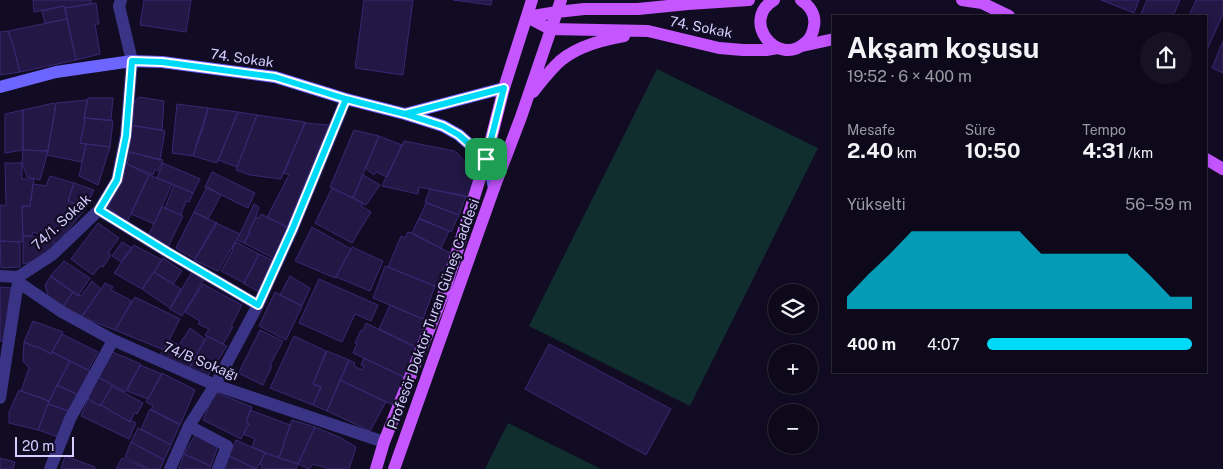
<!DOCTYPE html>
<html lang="tr">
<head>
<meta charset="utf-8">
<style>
  body { margin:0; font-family:"Public Sans",sans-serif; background:#161223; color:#f1f3f6; height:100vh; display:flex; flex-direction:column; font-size:19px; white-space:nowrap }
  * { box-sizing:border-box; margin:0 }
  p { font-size:16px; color:#9a9aa2 }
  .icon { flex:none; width:28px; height:28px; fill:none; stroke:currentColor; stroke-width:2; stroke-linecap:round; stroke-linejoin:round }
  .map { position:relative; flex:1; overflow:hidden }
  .details { position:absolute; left:832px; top:15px; width:375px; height:358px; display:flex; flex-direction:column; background:#0d091a; border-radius:0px; box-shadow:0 2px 8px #0003,0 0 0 1px #2d2a39 }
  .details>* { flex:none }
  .controls { position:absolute; left:768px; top:284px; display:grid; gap:10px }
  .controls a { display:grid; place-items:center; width:50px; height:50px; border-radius:50%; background:#0d091a; box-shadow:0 2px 8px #0003,0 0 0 1px #2d2a39; font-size:25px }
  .scale { position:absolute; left:15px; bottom:12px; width:59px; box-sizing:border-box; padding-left:5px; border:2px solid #d5ceff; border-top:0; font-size:14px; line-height:18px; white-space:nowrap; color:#d5ceff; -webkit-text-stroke:4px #110c23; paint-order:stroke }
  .pin { position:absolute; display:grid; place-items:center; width:42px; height:42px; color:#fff; margin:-21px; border-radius:10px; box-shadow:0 2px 8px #0006 }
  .round { display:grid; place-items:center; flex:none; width:52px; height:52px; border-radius:26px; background:#161223 }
  .headline { display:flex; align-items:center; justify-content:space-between; height:85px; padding:0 15px }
  h1 { font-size:28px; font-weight:700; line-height:38px }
  .stats { display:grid; grid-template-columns:repeat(3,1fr); gap:8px; height:85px; padding:5px 15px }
  .stats div { display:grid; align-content:center }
  .stats b { font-size:21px; font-weight:700 }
  .stats small { font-size:14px; font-weight:400 }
  .stats p { font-size:14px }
  .chart { height:140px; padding:10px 15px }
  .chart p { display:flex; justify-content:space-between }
  .chart svg { width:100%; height:90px; margin-top:5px; fill:#00daf9; opacity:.7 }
  ul { padding:0 15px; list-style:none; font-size:16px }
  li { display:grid; grid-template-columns:80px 60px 1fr; align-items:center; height:38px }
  li i { height:12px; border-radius:6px; background:#00daf9 }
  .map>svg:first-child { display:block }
</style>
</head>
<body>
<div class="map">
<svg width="1223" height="469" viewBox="0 0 1223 469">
  <rect width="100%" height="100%" fill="#110c23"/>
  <path fill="#0f2e2d" d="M657,69L818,148L690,406L529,326Z
    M508,423L601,469H485Z"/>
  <path fill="#221745" stroke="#382873" d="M33,0H91V4L65,8L64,6L34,12Z
    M144,0H191L186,32L140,25Z
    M364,0H413L403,75L355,68Z
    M453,0H492L491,5Z
    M1101,0H1139L1134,13Z
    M1147,0H1180L1173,16H1140Z
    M1196,0H1223V14L1206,52V16H1189Z
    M96,3L99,24H95L100,54L76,60L65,8Z
    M64,6L67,19L45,23L42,11Z
    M67,19L76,60L20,72L13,45L8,31Z
    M8,31L13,45L20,72L0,75V32Z
    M1223,41V73L1212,68Z
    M139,97L164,101L162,130L129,125L132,103Z
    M88,98H113L111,120L84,118Z
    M87,100L84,121H85L80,143L86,144L82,162L47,155L56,103Z
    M54,103L56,105L48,151L23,150V110Z
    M177,104L208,108L203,128L193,156L172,153Z
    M208,108L238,112L217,163L193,156Z
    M23,110V150L5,153V114Z
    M238,112L257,115L237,167L218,160Z
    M257,115L305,122L281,179L250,175L236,170Z
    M84,118L113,121L110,147L80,143L85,121H84Z
    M305,123L329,125L287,227L267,217L289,175L284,173Z
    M130,125L165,131L160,160L126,151Z
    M354,130L379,136L353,198L330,187Z
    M379,136L402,145L387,177L376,172L374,175L365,168Z
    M404,141L454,151L457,153L476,173L468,197L419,187L418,194L382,186Z
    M86,144L110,147L98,185L79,176Z
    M23,150L48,151L40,180L27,177L22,163Z
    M130,152L163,160L158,171L155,169L153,175L127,164Z
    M5,163H22V179H34L30,206H22L23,242L0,241V205L6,206Z
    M125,163L149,175L127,222L108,207Z
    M163,163L200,179L193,193L157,178Z
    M212,172L255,193L248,208L205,187Z
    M149,175L172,184L154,224L131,214Z
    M363,175L380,185L366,205L353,198Z
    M50,176L74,183L68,201L85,209L56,245L49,237L33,232L32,236H23L22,206H30L33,184L46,186Z
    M74,183L94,190L85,209L68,201Z
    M174,185L193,193L189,202L186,201L181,215L165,208Z
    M207,187L221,195L208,219L194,212Z
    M332,188L363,203L361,206L371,212L352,243L315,223Z
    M430,189L466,196L459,215L425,202Z
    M426,203L459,215L451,232L419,219Z
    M254,204L259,207L256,217L249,231L250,232L244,243L237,240Z
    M162,207L183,216L168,247L148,236Z
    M194,212L217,223L195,259L176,248Z
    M261,214L287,227L275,259L244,243L250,232L249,231L256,217L258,219Z
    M419,218L449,231L441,248L412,233Z
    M98,223L119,238L108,253L111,255L103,267L100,266L93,275L71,259Z
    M216,223L240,234L218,271L194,260Z
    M312,227L351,249L335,278L295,261Z
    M408,232L415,234L414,235L453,254L442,289L388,267L401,236L405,238Z
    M23,236L49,237L55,244L35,261L23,264Z
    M0,241L20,242V267L1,268Z
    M122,242L132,248L130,252H128L121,262L112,256Z
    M236,242L259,254L244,283L221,271L233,250L232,249Z
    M134,245L162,260L142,289L114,273Z
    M352,247L383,261L370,291L336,277Z
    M259,254L274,261L259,292L243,283H244Z
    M163,258L182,271L173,284L154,272Z
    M64,261L90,278L78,296L50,276Z
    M385,266L435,286L423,319L373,298Z
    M193,270L205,278L182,316L170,309Z
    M154,272L181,289L170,308L142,289Z
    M51,276L73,292L63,306L49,299L45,285Z
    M290,276L310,288L302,306L280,295Z
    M319,279L378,305L371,321L355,314L342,342L299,323Z
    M92,281L101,289L82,316L63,307L73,292L81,296Z
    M105,283L113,287L111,290L132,301L115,330L82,317Z
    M203,284L242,305L231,326L233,327L223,344L205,335L209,329L198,324L200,321L185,312Z
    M0,287L11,288L3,341H0Z
    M275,292L302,306L286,340L259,326Z
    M135,297L180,319L164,350L115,330Z
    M390,305L428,321L417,347L379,329Z
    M33,321L63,332L51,354L36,346L35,347L24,342Z
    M366,323L418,349L406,378L353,353L357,344L355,343L361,330L363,331Z
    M190,328L205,339L188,370L159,357L169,340L179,345Z
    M260,330L283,341L270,365L272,366L263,385L240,374L239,372Z
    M62,334L98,352L88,370L52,352Z
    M207,336L227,346L208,376L189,369Z
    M294,336L326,351L313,384L321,387L313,405L270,388Z
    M24,342L35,347L36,346L51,354L52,352L70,361L49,401L21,391L29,368L23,361Z
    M549,344L671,409L646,455L525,389Z
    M110,351L141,364L125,392L98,377Z
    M327,351L349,360L327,411L313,405L321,387L313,384Z
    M364,358L406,378L395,406L340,380L349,360L355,363L354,366L362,370L364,366L361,365Z
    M70,361L90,371L78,395L57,385Z
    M140,365L162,374L148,399L127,391Z
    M162,373L195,390L180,425L151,410L153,406L146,402Z
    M98,377L113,385L100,406L88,399Z
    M340,380L386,402L370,431L327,411Z
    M57,385L78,395L69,411L48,404Z
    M112,386L143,403L137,414L135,412L130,422L101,405Z
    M19,390L49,401L38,430L9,423V412Z
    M215,392L252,407L246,422L249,424L241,439L203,420Z
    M88,399L100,406L101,405L130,422V420L136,423L129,439L81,416Z
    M48,404L69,411L58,437L38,430Z
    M150,409L180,424L171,445L141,429Z
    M250,410L290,425L279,458L252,447L255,439L243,434L249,424L246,422Z
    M292,420L315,427L298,464L279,458Z
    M315,427L339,437L356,447L349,469H329L313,464L309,469L298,464Z
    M138,428L171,445L164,460L131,442Z
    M195,435L218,446L211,466L184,454Z
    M236,440L265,453L257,469L229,456Z
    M131,442L164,460L160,469H149L125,457Z
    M265,453L298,464L296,469H261L262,465L260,464Z
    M184,454L211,466L210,469H179Z
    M65,456L95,467V469H61Z
    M229,456L256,469H225Z
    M0,458L15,462L13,469H0Z
    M122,458L147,469H116Z"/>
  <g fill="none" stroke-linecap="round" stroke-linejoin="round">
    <path stroke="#393485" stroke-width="12" d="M99,210L169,253L258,305
      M0,276L18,277L52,255L99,210L117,180L126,135L132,61L119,6L121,0
      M18,282L62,312L113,340L215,385L384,442
      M0,398L18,282V277
      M189,426L227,446L218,469
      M50,469L70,419L113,340
      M170,469L189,426L215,385L258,305L292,230L346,99"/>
    <path stroke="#6d65ff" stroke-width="12" d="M0,87L56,72L132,61L162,62L275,77L346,99L405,114L443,126L459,135L486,159L490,168L494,188
      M405,114L504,88"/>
    <path stroke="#c455ff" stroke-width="12" d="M774,0C740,20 777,68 805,43C810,39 813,33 814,26C816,15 810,6 801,0
      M962,0L982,3L1009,16
      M527,17L550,29L648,31L719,48L743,50H766L778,48
      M527,17L557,12L584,9H638L688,4L749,0
      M802,46L834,39
      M533,92C540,83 548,73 556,65C572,48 601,40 624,36
      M1206,159L1223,169
      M376,469L384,442L445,290L486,159L504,88L532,0
      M394,469L494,188L521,117L561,0"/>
  </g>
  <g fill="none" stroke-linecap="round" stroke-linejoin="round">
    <g stroke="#fff" stroke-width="10">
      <path id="route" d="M486,159L459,135L443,126L405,114L346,99L275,77L162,62L132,61L126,136L117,180L99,210L169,253L258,305L292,230L346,99L405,114L504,88L486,159"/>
    </g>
    <use href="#route" stroke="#00daf9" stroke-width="6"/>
  </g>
  <g text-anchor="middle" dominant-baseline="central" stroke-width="4.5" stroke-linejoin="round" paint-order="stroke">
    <g font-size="14" fill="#d5ceff" stroke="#110c23">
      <text transform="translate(701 27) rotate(11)">74. Sokak</text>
      <text transform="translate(242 58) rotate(8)">74. Sokak</text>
      <text transform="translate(61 222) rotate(-43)">74/1. Sokak</text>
      <text transform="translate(433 314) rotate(-70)">Profesör Doktor Turan Güneş Caddesi</text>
      <text transform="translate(201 361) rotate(22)">74/B Sokağı</text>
    </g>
  </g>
</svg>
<div class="controls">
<a><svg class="icon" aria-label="layers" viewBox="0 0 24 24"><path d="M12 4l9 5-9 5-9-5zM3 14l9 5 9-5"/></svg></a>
<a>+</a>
<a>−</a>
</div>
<div class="scale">20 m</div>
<div class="pin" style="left:486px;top:159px;background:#1e9e55"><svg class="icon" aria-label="arrive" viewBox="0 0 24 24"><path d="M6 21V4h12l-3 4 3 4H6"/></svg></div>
<section class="details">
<div class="headline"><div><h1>Akşam koşusu</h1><p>19:52 · 6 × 400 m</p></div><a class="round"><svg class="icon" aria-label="share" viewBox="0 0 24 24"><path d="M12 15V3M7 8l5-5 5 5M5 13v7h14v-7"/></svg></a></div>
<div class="stats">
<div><p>Mesafe</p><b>2.40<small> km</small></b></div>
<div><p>Süre</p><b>10:50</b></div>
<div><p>Tempo</p><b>4:31<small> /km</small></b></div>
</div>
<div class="chart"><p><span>Yükselti</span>56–59 m</p>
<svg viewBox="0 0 160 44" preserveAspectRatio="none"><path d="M0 44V38L10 27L20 17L30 6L40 6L50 6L60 6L70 6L80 6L90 17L100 17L110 17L120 17L130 17L140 27L150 38L160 38V44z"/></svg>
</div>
<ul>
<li><b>400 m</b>4:07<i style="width:100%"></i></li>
</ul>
</section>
</div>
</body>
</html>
